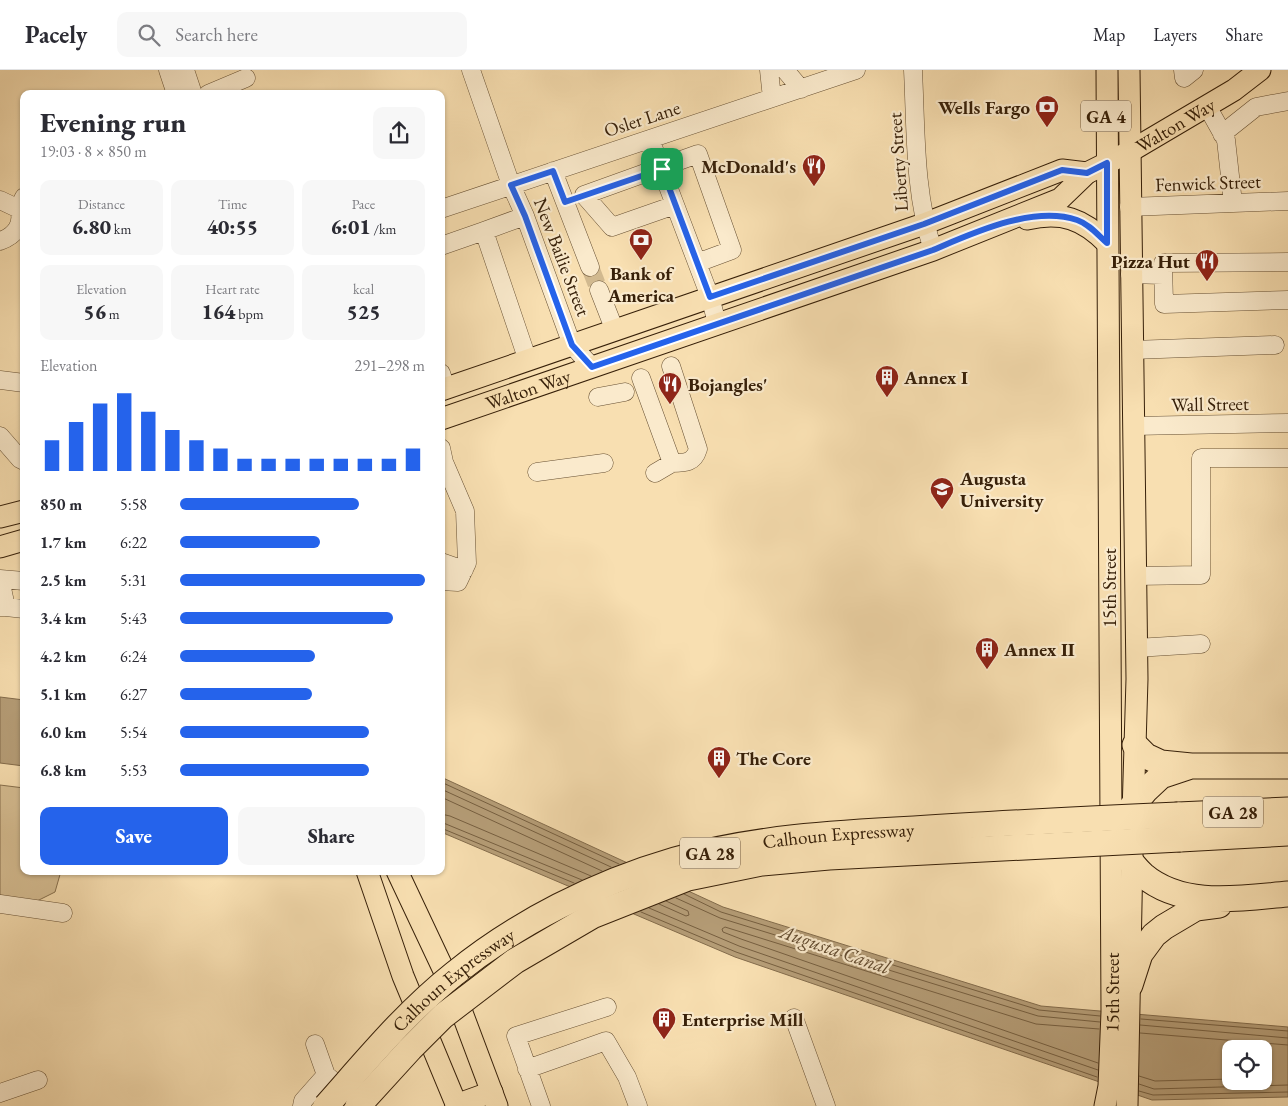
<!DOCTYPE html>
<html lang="en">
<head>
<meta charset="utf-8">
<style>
  body { margin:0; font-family:"EB Garamond",serif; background:#f7f7f7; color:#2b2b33; height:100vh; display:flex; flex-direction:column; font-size:19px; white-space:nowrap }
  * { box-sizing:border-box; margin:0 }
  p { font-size:16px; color:#7c7c81 }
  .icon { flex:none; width:28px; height:28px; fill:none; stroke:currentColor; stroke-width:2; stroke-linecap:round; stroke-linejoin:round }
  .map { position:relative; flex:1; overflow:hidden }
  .drawer { position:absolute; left:20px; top:20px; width:425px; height:785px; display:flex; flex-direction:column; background:#fff; border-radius:10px; box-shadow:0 1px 4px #0004 }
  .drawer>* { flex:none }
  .tools { position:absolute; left:1222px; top:970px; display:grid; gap:10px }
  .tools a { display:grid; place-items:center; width:50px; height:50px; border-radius:10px; background:#fff; box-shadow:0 1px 4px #0004; font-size:25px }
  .pin { position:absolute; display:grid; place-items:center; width:42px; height:42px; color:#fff; margin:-21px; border-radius:10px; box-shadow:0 2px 8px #0006 }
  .round { display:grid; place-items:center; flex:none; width:52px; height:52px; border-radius:10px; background:#f7f7f7 }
  .head { display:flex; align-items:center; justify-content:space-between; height:85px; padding:0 20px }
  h1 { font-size:28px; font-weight:800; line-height:38px }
  .figures { display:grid; grid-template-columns:repeat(3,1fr); gap:8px; height:85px; padding:5px 20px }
  .figures div { display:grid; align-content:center; border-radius:10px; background:#f7f7f7; text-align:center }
  .figures b { font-size:21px; font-weight:800 }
  .figures small { font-size:14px; font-weight:400 }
  .figures p { font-size:14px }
  .chart { height:140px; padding:10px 20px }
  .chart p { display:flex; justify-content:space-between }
  .chart svg { width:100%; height:90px; margin-top:5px; stroke:#2563eb; stroke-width:6 }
  .cta { display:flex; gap:10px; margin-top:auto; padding:10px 20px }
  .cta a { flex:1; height:58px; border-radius:10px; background:#2563eb; color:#fff; font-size:20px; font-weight:800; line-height:58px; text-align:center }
  .cta a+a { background:#f7f7f7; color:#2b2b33 }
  ul { padding:0 20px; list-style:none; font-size:16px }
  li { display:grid; grid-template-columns:80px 60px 1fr; align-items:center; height:38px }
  li i { height:12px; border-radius:6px; background:#2563eb }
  header { display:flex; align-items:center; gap:30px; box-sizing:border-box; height:70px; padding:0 25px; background:#fff; border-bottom:1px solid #e1e1e2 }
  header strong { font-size:24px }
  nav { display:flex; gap:28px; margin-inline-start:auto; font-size:18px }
  .search { width:350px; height:45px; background:#f7f7f7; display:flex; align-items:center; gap:12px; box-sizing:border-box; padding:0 18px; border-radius:10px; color:#7c7c81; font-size:19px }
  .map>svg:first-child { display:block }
</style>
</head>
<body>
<header>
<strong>Pacely</strong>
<div class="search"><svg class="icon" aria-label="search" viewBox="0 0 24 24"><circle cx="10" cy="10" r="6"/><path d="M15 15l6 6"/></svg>Search here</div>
<nav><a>Map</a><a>Layers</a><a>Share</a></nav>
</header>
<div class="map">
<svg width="1288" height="1036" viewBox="0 0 1288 1036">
  <rect width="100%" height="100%" fill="#f8dfb1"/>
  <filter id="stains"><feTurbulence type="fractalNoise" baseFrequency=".004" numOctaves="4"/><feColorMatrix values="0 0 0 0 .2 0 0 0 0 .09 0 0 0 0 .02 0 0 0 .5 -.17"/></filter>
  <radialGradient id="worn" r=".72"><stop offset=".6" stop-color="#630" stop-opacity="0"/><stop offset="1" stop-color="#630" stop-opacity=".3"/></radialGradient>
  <path fill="#d7bf94" stroke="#87704e" d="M0,715L24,718V801H61L55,822L35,832L0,826Z"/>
  <path fill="#b69e78" stroke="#836c4c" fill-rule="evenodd" d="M0,627L24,630V696L0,693Z
    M441,707L723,837L1041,936L1288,957V1027L1152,1030L735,887L441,762ZM1231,979H1264V1011H1231Z"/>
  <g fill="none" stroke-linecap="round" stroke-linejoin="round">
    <path stroke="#765f40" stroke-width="1" d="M441,712L619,794
      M441,719L611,797
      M441,727L602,801
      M441,744L450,746L591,806
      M441,752L582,810
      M441,758L574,813
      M684,824L721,842L1039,940L1100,946
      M676,828L720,848L1038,946L1100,952
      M659,834L686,846L689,845L688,841L666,831
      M649,838L739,876L1098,1000
      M641,842L736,882L1097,1007
      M1141,949L1288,961
      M1140,955L1288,968
      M1140,963L1288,975
      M1098,993L741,869L723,862L722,859L725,857L1036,954L1099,959
      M1139,1006L1155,1011L1231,1009
      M1139,1014L1154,1019L1288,1015
      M1139,1021L1153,1025L1288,1022"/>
    <path stroke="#d1b98f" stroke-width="18" stroke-dasharray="18 9" stroke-linecap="butt" d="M590,197L599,220"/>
    <g stroke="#675033" stroke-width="19">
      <path id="minor" d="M168,0L176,24
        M185,0L193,24
        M471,0L511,115L525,146L572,275L592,297
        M769,0L772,28
        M785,0L801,19
        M913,0C916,60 914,123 933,180
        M1183,0L1184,8L1194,0
        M208,24L246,8
        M1207,36L1226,70L1233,133
        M1222,64L1256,37L1288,31
        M650,69L710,227L717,253
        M553,101L590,197
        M0,130L19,139
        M675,135L612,157L584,125L698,84L732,180L697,193
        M1129,137L1288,131
        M441,139L856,0
        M525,146L484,161L528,291
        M0,171C15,166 24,154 19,139L24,127
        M441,176L484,161
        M1288,192L1163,193L1164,234L1288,230
        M1130,204L1163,205
        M599,220L615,261
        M1132,280L1275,275
        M441,303L446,318
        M641,308L672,393C685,393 694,393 698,379L671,296
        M0,310L24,313
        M598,327L625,322
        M1133,356L1288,353
        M0,366L20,389L24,391
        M441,378L444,392L465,441L467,493L458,512L441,511
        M537,402L604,393
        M655,403L672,393
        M441,492L464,500
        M1135,506L1201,505V388H1288
        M0,537H6L0,509L24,511
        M6,537L24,539
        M1136,578L1201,574
        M0,834L63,843
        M794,948L826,1036
        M315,974L326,1005L350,1025
        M527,999L606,971L627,1007L638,1036
        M0,1023L38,1010
        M302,1036L303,1031L326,1005
        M541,1036L516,966L607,937"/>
    </g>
    <g stroke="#372009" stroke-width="23">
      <g id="major">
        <path d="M1129,0L1137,609L1133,743"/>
        <path d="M1027,149C1062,141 1083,149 1107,173"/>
        <path d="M441,320L924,154L1062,100L1087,103"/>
        <path id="s1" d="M441,349L933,180L1060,129L1087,103L1129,82L1234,20L1260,0"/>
        <path d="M0,447L24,441"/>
        <path d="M0,477L24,470"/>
        <path d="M367,801L403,906L457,1036"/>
        <path d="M397,801L455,924L497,1036"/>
        <path d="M456,1035L492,1022"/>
        <path id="s2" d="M1105,1036L1109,1016L1112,942L1107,0"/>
        <path d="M1127,1036L1132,784"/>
      </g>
    </g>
    <g stroke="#372009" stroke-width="27">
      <path id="highway" d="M1135,675L1146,686L1161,693L1191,696H1288
        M1191,696L1161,706L1145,721L1110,763C1120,777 1130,793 1143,805C1183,839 1241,828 1288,824
        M1178,745L1288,740
        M1180,769L1288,763
        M1130,915L1140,884L1154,865L1164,857L1196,838L1219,835"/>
    </g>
    <use href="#minor" stroke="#faeacc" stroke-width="18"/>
    <use href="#major" stroke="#f8dfb1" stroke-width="21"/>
    <use href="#highway" stroke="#f8dfb1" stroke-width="25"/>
    <g stroke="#372009" stroke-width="27" stroke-linecap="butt">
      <g id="highway-bridge">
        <path id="s3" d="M326,1036C366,991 406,942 454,904C518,852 596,813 675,790C752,768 834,763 914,759C1002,753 1090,749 1178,745"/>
        <path d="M358,1036L410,979L443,946L515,891L592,846L688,808L762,793L829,787L1180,769"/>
      </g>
    </g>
    <use href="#highway-bridge" stroke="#f8dfb1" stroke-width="25"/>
  </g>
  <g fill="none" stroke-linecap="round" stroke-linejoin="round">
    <g stroke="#fff" stroke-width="10">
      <path id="route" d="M1107,93V173C1098,165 1089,154 1077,150C1033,135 973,163 933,180L592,297L572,275L525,146L511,115L553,101L565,132L662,99L710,227L924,154L1062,100L1087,103Z"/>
    </g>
    <use href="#route" stroke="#2563eb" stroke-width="6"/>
  </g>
  <defs>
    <g id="bank-pin" transform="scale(1.25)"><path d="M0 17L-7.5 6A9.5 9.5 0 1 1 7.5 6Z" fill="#8f2418" stroke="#faeacc"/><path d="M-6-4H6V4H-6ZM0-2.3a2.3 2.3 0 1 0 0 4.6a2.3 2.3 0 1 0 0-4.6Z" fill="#fff"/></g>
    <g id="restaurant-pin" transform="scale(1.25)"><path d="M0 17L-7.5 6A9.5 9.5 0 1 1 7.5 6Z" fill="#8f2418" stroke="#faeacc"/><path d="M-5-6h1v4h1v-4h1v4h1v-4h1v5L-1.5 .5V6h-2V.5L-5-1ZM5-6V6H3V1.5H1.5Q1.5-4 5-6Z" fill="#fff"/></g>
    <g id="building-pin" transform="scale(1.25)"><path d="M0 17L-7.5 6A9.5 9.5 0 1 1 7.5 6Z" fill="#8f2418" stroke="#faeacc"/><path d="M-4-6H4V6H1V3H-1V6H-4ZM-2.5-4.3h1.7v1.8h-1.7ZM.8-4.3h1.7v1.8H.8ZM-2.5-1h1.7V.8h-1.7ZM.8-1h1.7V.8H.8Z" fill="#fff"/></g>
    <g id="university-pin" transform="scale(1.25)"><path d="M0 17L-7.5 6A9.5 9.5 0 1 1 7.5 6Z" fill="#8f2418" stroke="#faeacc"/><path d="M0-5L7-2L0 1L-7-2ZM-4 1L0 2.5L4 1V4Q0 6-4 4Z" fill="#fff"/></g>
  </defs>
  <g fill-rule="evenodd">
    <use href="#bank-pin" x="1047" y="37"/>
    <use href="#restaurant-pin" x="814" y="96"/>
    <use href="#bank-pin" x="641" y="170"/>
    <use href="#restaurant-pin" x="1207" y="191"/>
    <use href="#building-pin" x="887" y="307"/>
    <use href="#restaurant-pin" x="670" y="314"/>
    <use href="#university-pin" x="942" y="419"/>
    <use href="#building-pin" x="987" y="579"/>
    <use href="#building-pin" x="719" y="688"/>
    <use href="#building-pin" x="664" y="949"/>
  </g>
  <g text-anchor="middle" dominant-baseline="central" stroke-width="4.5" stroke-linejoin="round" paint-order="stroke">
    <g fill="#faeacc" stroke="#725d44" stroke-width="1">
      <rect x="1081" y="30.5" width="50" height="31" rx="4"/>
      <rect x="1203" y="726.5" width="60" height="31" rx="4"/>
      <rect x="680" y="767.5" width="60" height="31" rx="4"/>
    </g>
    <g font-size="18" font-weight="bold" fill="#372009">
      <text x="1106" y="46">GA 4</text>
      <text x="1233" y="742">GA 28</text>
      <text x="710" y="783">GA 28</text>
    </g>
    <g font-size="19" font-weight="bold" fill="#372009" stroke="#faeacc" text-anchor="start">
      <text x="1030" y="37" text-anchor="end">Wells Fargo</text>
      <text x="796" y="96" text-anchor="end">McDonald's</text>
      <text x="1190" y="191" text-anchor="end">Pizza Hut</text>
      <text x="641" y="203" text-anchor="middle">Bank of<tspan x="641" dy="22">America</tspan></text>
      <text x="904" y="307">Annex I</text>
      <text x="688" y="314">Bojangles'</text>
      <text x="960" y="408">Augusta<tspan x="960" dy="22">University</tspan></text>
      <text x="1004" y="579">Annex II</text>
      <text x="736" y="688">The Core</text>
      <text x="682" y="949">Enterprise Mill</text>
    </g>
    <g font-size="19" fill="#372009" stroke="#faeacc">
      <text transform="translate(642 49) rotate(-18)">Osler Lane</text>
      <text stroke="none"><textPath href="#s1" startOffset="795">Walton Way</textPath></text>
      <text transform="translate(898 92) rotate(-94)">Liberty Street</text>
      <text transform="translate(1208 113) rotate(-2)">Fenwick Street</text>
      <text transform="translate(562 187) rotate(69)">New Bailie Street</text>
      <text stroke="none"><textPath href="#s1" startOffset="92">Walton Way</textPath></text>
      <text transform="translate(1210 334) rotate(-1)">Wall Street</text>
      <text transform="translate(1109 518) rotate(-90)">15th Street</text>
      <text stroke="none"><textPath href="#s3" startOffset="600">Calhoun Expressway</textPath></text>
      <text stroke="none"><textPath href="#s3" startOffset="180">Calhoun Expressway</textPath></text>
      <text stroke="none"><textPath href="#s2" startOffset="114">15th Street</textPath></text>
    </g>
    <g font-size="20" font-style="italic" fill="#634c30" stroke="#faeacc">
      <text transform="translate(835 879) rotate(19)">Augusta Canal</text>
    </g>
  </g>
  <rect width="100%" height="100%" filter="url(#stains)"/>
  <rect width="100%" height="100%" fill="url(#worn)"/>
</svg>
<div class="tools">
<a><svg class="icon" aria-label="locate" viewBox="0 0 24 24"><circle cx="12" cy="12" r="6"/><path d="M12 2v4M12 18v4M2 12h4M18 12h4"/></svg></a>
</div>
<div class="pin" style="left:662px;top:99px;background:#1e9e55"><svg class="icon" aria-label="arrive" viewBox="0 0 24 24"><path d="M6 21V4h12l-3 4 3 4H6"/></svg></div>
<section class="drawer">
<div class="head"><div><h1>Evening run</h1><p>19:03 · 8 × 850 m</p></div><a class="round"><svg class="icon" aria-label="share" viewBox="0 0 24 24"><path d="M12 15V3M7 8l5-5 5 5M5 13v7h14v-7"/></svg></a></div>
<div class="figures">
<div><p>Distance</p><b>6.80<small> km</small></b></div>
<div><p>Time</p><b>40:55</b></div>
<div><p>Pace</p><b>6:01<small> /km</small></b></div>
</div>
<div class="figures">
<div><p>Elevation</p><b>56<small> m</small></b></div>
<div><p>Heart rate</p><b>164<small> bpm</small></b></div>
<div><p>kcal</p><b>525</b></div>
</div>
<div class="chart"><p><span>Elevation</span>291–298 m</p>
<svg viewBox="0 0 160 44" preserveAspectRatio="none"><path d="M5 44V29M15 44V20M25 44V11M35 44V6M45 44V15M55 44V24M65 44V29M75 44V33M85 44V38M95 44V38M105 44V38M115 44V38M125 44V38M135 44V38M145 44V38M155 44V33"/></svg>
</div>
<ul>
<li><b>850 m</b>5:58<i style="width:73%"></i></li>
<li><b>1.7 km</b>6:22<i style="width:57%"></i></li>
<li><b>2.5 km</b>5:31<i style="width:100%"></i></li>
<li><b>3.4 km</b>5:43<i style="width:87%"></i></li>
<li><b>4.2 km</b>6:24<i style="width:55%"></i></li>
<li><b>5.1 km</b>6:27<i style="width:54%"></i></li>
<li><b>6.0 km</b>5:54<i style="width:77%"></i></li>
<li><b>6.8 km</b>5:53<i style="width:77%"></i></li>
</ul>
<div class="cta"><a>Save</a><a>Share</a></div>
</section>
</div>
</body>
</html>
